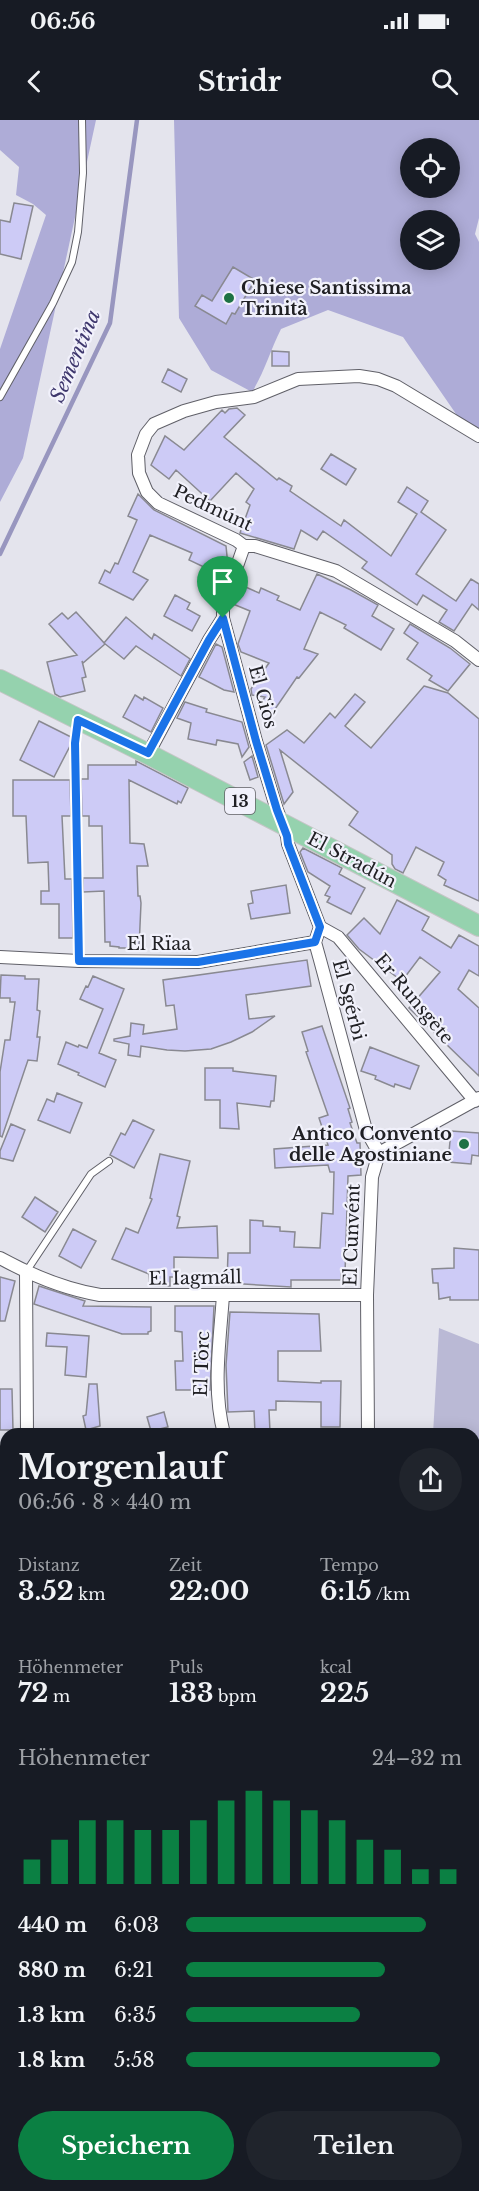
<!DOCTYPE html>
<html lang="de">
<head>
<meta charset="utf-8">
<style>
  body { margin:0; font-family:"Libre Baskerville",serif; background:#20242c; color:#f1f3f6; height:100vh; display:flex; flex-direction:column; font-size:22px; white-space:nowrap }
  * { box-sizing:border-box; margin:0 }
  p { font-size:20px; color:#9ea1a6 }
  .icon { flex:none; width:33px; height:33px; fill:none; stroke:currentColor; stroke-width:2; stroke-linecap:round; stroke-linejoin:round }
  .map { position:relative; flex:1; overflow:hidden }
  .details { position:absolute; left:0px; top:1308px; width:480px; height:764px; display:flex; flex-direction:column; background:#171b24; border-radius:18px 18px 0 0; box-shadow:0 3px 15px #0003 }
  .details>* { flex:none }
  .buttons { position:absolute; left:400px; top:18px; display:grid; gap:12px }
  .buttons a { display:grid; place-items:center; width:60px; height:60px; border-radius:50%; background:#171b24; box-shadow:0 3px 15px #0003; font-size:30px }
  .pin { position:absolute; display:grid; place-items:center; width:51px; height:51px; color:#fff; margin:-62px -26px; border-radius:50% 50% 50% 0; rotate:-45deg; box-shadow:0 0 6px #0007 }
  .pin .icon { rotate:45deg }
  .round { display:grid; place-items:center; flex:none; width:63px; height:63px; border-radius:32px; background:#20242c }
  .headline { display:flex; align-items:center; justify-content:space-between; height:102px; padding:0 18px }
  h1 { font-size:33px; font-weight:700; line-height:45px }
  .metrics { display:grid; grid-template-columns:repeat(3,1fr); gap:9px; height:102px; padding:6px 18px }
  .metrics div { display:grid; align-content:center }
  .metrics b { font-size:26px; font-weight:700 }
  .metrics small { font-size:16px; font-weight:400 }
  .metrics p { font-size:16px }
  .chart { height:168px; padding:12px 18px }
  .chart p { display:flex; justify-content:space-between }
  .chart svg { width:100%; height:108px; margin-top:6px; stroke:#0b8043; stroke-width:6 }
  .cta { display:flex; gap:12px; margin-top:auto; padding:12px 18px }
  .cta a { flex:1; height:69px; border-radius:36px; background:#0b8043; color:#fff; font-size:24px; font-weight:700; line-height:69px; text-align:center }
  .cta a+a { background:#20242c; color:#f1f3f6 }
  ul { padding:0 18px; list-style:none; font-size:20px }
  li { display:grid; grid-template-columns:96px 72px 1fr; align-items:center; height:45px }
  li i { height:15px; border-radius:8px; background:#0b8043 }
  .status { display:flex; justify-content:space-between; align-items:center; height:42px; padding:0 30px; background:#171b24; direction:ltr }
  .status svg { height:16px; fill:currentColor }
  header { display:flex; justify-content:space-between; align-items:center; height:78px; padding:0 18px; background:#171b24; font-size:27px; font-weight:700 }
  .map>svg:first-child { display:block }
</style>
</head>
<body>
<div class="status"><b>06:56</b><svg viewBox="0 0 49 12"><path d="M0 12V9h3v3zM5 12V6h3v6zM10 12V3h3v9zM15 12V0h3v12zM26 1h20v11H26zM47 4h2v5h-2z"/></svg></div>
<header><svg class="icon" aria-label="back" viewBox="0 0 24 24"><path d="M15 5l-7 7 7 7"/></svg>Stridr<svg class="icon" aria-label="search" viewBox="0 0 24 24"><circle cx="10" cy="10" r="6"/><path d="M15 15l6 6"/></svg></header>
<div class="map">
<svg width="479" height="2071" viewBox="0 0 479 2071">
  <rect width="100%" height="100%" fill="#e4e4ed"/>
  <path fill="#bab9d5" d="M439,1208L479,1224V1382L474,1383V1314H433Z"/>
  <path fill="#aeacd7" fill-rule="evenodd" d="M0,0H96L23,338L0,382V229L46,95L33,84L16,75L19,47L0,30Z
    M174,0H479V98L475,114L479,122V316L465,307L403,217L328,190L281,209C270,231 265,251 252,272L211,250L179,198ZM411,28H450V68H411ZM411,100H450V140H411Z"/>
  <path fill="#9896bf" d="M0,2044L6,2047V2066H15L14,2071H0Z"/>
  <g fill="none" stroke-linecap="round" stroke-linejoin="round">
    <path stroke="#9896bf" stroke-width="4.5" d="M0,434L110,203L137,0"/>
  </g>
  <path fill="#cdcbf6" stroke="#898991" stroke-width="1.5" d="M14,83L33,86L21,139L0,134V100L10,102Z
    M233,147L255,160L235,194L232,193L226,204L195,186L202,175L212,181Z
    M272,231L289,232V246H272Z
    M168,249L187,259L181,272L162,262Z
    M237,288L245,295L224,317L277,360L279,358L292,366L290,371L341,406L344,400L391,436L417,394L398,382L407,367L428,381L421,392L446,410L416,454L456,481L471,459L479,464V490L472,484L454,511L439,502L447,490L423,475L417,485L362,448L367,442L323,411L317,420L301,410L294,429L240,413L250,385L246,382L254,369L236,353L210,381L176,350L169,359L151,345L165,316L184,330L222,290L225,293L229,289Z
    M331,334L356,349L346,365L321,349Z
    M138,374L154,390L226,426L228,446L213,439L208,449L189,440L192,433L150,415L133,452L148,460L133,480L99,463L105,450L110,453L115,443L118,444L137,400L128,396Z
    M317,454L351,470L378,485L372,496L394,509L381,530L344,508L346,505L320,492L304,529L318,534L299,558L297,557L271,595L259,586L265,577L252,575L251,569L269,543L241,532L238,524L250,491L233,484L239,464L259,473L261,468L279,476L277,480L300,490Z
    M175,475L190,483L187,489L200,496L192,511L164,496Z
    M76,492L105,524L83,543L82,541L86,557L82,558L85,571L60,577L55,574L47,542L77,535L49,504L62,493L68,499Z
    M126,497L152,519L154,514L190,539L181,556L136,526L124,539L104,523Z
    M410,504L450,528L470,544L448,571L429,560L432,556L407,539L418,523L404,513Z
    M216,524L222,527L234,572L224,570L199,557Z
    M424,566L448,573L479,599V781L444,765L446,760L438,755L444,742L416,727L403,753L395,749L392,744V735L349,705L358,692L280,630L293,672L284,684L266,625L287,610L304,623L330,593L335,598L355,574L365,582L345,606L371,628Z
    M135,575L143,580L144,577L163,588L151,612L123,597Z
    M185,582L207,589L206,592L242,602L249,627L242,637L238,624L217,620L216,625L188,619L191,603L177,598Z
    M39,601L71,617L70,626L54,657L20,640Z
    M252,636L258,657L250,660L244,642Z
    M136,641L188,668L181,683L178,681L177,684L129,660L130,723L144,724L148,746H137L138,776H140L141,783L139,828H119V827L110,826V822H105L104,771L83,772V758H103L102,706H89V696H82L81,659H88V645H136Z
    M13,660H70L71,696H62L65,759H72L73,818H59V784H41V771H49L48,742L28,743L26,696H13Z
    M303,728L342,748L339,754L365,768L351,794L327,782L330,777L325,775L330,766L308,752L300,732Z
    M286,765L290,793L251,799L248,784L253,783L251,771Z
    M397,780L429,797L422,810L451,828L459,815L479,826V856L469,850L458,869L479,888V956L409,888L440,852L420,837L402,861L359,829L347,815L364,798L380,814Z
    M307,840L311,866L246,875L249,899L275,896L252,912L231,922L211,929L185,931L167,930L141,926L140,937L128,935L129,924L114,921V919L130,916L131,903L144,905L143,914L177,909L174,885L166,886L163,860Z
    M1,855L25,856V859H39L37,890L40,891L37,917H40L37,941L28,940L2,1017L0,1016V952L5,920H10L15,882H10V878H0Z
    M93,856L124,869L99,933L116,940L105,967L78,955L79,953L58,944L66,922L78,927L79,925L87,928L103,889L80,879L86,866L88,867Z
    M322,906L350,988L348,989L352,1002L350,1003L357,1023H360L361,1055L348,1056L345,1154L341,1153V1160H291V1167L227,1163L228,1133H250V1100L263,1101V1106L280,1107V1111L295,1112L294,1127L320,1128L322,1093L333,1094L334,1052H330L328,1045L275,1048L274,1029L328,1025L319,998L328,995L306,932L308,931L302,912Z
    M370,927L419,946L410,969L395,964L394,967L375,959L376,956L361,951Z
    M205,948H233V951L276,956L274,981H271L270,987L237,983L239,1009L220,1008V980H205Z
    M57,973L82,983L70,1013L38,1000L47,979L54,982Z
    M133,1000L154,1010L134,1048L110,1035L121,1013L125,1015Z
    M11,1004L25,1010L13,1041L0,1038V1031Z
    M451,1011L479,1013V1036L472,1035L471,1044L448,1042Z
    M160,1034L190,1041L177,1096L180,1097L177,1108L217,1106L218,1138L174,1137V1157H170V1166H150L149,1154L112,1139L126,1108L138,1113L152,1079L150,1078Z
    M35,1077L58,1092L45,1112L22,1097Z
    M73,1109L96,1121L81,1148L59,1136Z
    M454,1128L479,1130V1180H450V1177L439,1179L438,1163H433L432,1149L454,1148Z
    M0,1157L15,1161L5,1201H0Z
    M39,1166L85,1181L83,1186L151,1187V1211L148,1212V1214H122L34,1184Z
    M175,1186H214L210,1270H176L175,1241H183L182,1212L175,1211Z
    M230,1192L319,1194L321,1231H278V1261L321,1263V1261H341L340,1307H321V1282L276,1281V1290H269L270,1312L255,1313L254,1291L228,1292L226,1245Z
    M47,1213L89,1216L86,1257L65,1255L67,1227L46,1226Z
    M89,1264H97L100,1306L86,1310L83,1296L86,1295Z
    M0,1269H12L13,1310H0Z
    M164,1292L168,1307L151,1311L147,1297Z"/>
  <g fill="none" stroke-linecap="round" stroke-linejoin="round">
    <g stroke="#606068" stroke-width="8">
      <path id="lane" d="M0,277L53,183L72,142L78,112L83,53L82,0
        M78,603L75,623L79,841
        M26,1152L91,1054L109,1041
        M474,1574H479"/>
    </g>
    <g stroke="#606068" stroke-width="14">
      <path id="street" d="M479,316L396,266L378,259L359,256L298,259L254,277L216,282L184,291L154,304L146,314L138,335L139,353L147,372L158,383L236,420L244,426H255L336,451L455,521L479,540
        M244,426L223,486V498L256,621L277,690L287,716L288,724L320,807L315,822L320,840L366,1010L379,1033
        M148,634L209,520L223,498
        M320,807L338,817L475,981
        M0,837L79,841L198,842L315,822
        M0,1138C31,1155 64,1169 100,1175H367
        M26,1152L27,1314
        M223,1175C220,1221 212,1269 224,1314
        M368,1314L367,1175L372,1057L379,1033L479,978
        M474,1394L479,1395
        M0,1461L6,1444
        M0,1632L6,1633
        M474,1666L479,1664
        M0,1718L6,1774
        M474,1916L479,1915
        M0,1962L6,1961
        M115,2066L116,2071"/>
    </g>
    <g stroke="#c5c5c6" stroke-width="22">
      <path id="primary" d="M0,560L148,634L479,806"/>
    </g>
    <use href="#lane" stroke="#fff" stroke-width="6"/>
    <use href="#street" stroke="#fff" stroke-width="12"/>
    <use href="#primary" stroke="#95d2ae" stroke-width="20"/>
  </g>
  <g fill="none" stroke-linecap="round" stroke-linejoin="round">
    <g stroke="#fff" stroke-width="12">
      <path id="route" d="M223,498L256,621L277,690L287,716L288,724L320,807L315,822L198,842L79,841L75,623L78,600L148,633L209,520Z"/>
    </g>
    <use href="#route" stroke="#1a73e8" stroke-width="8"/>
  </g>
  <g fill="#1d7244" stroke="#f1f1fb" stroke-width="2">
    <circle cx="229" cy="178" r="6"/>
    <circle cx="464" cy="1024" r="6"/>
  </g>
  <g text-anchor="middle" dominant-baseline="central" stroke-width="4.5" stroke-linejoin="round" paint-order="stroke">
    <rect fill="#f1f1fb" stroke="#5f5f64" stroke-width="1.5" x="225" y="668" width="30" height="26" rx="4.5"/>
    <g font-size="16" font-weight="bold" fill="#202024">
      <text x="240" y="681">13</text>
    </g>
    <g font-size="18" font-weight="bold" fill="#202024" stroke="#f1f1fb" text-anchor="start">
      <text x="241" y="168">Chiese Santissima<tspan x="241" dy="21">Trinità</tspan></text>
      <text x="452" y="1014" text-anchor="end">Antico Convento<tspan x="452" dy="21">delle Agostiniane</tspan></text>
    </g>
    <g font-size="18" fill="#202024" stroke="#f1f1fb">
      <text transform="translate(213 388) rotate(25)">Pedmúnt</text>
      <text transform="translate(263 577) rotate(75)">El Ciòs</text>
      <text transform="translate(352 740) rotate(28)">El Stradún</text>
      <text x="159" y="824">El Rïaa</text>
      <text transform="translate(414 879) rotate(50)">Er Runsgète</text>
      <text transform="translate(349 880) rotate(75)">El Sgérbi</text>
      <text transform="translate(352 1115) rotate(-88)">El Cunvént</text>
      <text transform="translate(195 1158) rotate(-1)">El Iagmáll</text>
      <text transform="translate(202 1244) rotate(-88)">El Törc</text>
    </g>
    <g font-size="20" font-style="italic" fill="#3e376d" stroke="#f1f1fb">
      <text transform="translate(75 236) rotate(-67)">Sementina</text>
    </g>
  </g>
</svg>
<div class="buttons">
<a><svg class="icon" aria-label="locate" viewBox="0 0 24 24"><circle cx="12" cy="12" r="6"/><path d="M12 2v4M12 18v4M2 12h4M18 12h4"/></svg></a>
<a><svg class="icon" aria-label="layers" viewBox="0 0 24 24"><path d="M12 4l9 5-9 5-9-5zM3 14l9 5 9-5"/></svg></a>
</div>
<div class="pin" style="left:223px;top:498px;background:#1e9e55"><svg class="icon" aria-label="arrive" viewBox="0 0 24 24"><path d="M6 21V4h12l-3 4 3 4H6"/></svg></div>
<section class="details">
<div class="headline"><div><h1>Morgenlauf</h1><p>06:56 · 8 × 440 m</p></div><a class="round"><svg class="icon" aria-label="share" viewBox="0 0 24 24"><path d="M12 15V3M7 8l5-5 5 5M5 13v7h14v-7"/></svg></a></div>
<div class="metrics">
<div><p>Distanz</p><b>3.52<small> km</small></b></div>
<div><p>Zeit</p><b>22:00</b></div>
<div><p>Tempo</p><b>6:15<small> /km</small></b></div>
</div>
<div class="metrics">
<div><p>Höhenmeter</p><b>72<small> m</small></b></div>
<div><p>Puls</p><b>133<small> bpm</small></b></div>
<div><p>kcal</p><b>225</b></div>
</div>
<div class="chart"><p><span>Höhenmeter</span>24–32 m</p>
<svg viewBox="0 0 160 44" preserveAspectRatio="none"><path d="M5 44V34M15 44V26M25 44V18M35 44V18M45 44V22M55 44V22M65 44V18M75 44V10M85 44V6M95 44V10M105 44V14M115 44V18M125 44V26M135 44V30M145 44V38M155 44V38"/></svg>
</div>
<ul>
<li><b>440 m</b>6:03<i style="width:87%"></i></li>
<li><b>880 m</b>6:21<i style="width:72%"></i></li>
<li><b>1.3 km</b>6:35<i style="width:63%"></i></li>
<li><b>1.8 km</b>5:58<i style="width:92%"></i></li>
</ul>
<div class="cta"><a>Speichern</a><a>Teilen</a></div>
</section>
</div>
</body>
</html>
